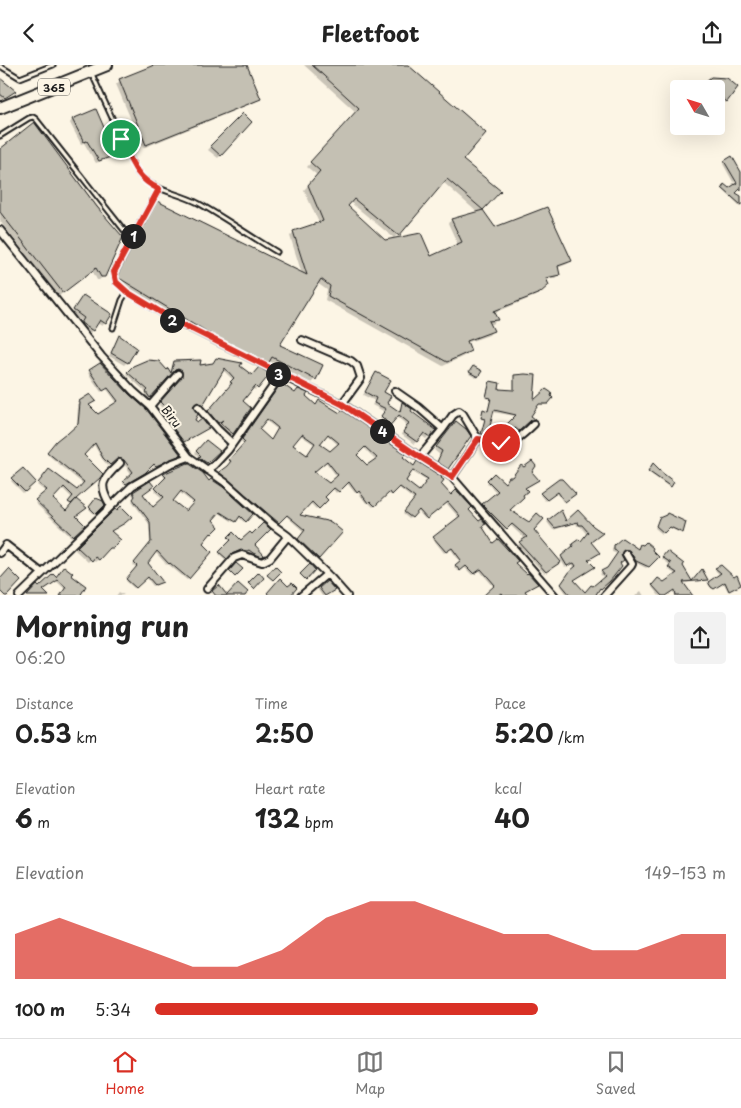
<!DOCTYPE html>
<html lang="en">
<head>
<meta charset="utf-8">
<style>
  body { margin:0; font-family:"Playpen Sans",sans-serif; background:#f2f2f2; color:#222; height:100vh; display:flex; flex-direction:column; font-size:19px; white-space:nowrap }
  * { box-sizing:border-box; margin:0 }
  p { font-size:16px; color:#767676 }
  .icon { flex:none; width:28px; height:28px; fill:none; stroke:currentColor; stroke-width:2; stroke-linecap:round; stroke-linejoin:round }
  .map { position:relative; height:530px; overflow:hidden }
  .details { display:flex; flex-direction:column; background:#fff; flex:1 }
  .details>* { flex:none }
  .needle { width:32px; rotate:309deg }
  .tools { position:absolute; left:670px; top:15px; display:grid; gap:10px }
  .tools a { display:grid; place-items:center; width:55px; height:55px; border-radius:5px; background:#fff; box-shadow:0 5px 20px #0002; font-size:25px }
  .pin { position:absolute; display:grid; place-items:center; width:42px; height:42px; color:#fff; margin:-21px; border:2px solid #fff; border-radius:50%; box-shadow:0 1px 5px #0007 }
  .km { position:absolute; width:25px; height:25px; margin:-12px; border-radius:50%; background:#222; color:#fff; font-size:14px; line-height:25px; text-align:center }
  .round { display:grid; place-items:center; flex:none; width:52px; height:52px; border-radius:5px; background:#f2f2f2 }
  .head { display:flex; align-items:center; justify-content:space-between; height:85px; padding:0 15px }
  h1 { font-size:28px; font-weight:700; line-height:38px }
  .stats { display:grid; grid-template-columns:repeat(3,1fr); gap:8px; height:85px; padding:5px 15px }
  .stats div { display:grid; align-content:center }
  .stats b { font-size:25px; font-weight:700 }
  .stats small { font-size:14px; font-weight:400 }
  .stats p { font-size:14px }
  .chart { height:140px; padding:10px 15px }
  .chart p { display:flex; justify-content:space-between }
  .chart svg { width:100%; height:90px; margin-top:5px; fill:#d93025; opacity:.7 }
  ul { padding:0 15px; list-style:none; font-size:16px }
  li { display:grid; grid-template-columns:80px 60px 1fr; align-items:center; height:38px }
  li i { height:12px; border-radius:6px; background:#d93025 }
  header { display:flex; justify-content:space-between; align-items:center; height:65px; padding:0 15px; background:#fff; font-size:22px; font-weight:700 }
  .dock { display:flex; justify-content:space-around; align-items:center; height:70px; border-top:1px solid #e0e0e0; background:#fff; font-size:14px; color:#767676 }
  .dock a { display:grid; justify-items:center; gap:2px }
  .dock .current { color:#d93025 }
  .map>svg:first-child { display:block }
</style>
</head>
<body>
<header><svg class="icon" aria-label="back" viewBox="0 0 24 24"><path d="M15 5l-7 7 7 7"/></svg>Fleetfoot<svg class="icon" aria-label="share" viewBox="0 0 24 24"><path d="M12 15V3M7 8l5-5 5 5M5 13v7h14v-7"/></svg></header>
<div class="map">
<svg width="741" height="531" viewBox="0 0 741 531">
  <rect width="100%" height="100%" fill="#fcf5e5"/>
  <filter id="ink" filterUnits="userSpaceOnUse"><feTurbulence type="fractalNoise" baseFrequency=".02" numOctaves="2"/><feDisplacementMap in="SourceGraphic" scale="10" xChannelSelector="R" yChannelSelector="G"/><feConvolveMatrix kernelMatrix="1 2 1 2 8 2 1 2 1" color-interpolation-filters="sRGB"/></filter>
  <g filter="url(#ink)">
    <path fill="#0003" fill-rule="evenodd" d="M158,0H245L259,34L255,37L143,83L116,19L120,16Z
      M304,0H407L462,95L499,126L482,145L494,164L571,196L567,199L557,203L559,209L555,213L545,215L543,224L535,231L494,248L497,255L493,259H489L492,266L489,270L466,278L469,286L466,290L443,301L325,235L327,225L317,218L279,280L322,301L315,314L311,318L269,296L264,302L223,282L115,216V214L153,141L157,137L302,209L290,171L294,167L319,158L304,125L317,110L307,102L356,47ZM443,117L478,148L452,155L448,158L458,180L430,193L384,176L346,141L350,137L394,173Z
      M711,13L736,22L725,38L716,29V24H711L705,18Z
      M0,14L14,26L3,35L0,33Z
      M96,46L114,90L112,92L96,98L84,78L81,79L70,58L72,55Z
      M243,49L251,57L218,93L208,85Z
      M34,59L122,172L104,211L99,215H97L92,205L59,231L0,156V86Z
      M725,97L741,109V115L733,117L723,99Z
      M741,117V120L734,128L741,133V142L722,124L724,121L729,124L735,121L732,118Z
      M81,234L105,258L102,261L97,258L90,268L79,261L82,256L71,249Z
      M119,272L127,297L124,300L109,291Z
      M175,297L198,301H239L252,312L268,310L255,325L252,322L241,336L250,343L230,370L219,361L225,354L216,359L207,349L231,320L229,319L233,315L222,304L202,340L200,341L195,338L192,341L193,355L206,364L181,378L162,353L167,348L159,340L181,315L180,308L176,305L172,307L148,334L145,330L147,328L126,309L134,302L170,308Z
      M100,299L178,391L154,402L152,400L142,409L124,420L123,418L132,410L122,396L116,394L108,401L102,394L93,378L83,390L99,413L68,439L72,433L61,422L51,434L66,447L75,451L83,460L71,472L35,438L46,427L37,420L47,407L77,427L83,419L47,389L55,379L77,362L78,339L80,337L88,341L98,351L117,338L106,323L101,327L88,308Z
      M472,304L477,311L476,313L469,309Z
      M376,309L386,339L398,347L402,339L409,346L434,365L426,374L421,370L414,379L401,369L408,361L396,351L385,365L382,362L385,359L380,354L385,347L372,340L375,336L363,330Z
      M515,311L533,338L551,333L545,340L537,339L530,351L533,354L528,356L516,367L513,364L511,366L506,362L516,351L492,347L488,361L493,370L491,371L480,370L485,355L481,354L482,347H488L490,334L485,333L489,319L490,317L498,325L514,326Z
      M280,321L295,330L304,332L316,342L319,336L440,419L450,431L467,445L493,480L514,498L525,531H502L479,505L472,510L464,502L458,506L454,502L460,497L450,483L444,488L433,474L459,453L446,438L425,454L417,445L409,454L403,449L414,435L398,422L390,430L387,427L373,442L368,437L366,438L357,426L355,428L346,417L336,428L332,423L323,432L326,435L316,444L309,437L297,450L341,467L317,495L298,476L304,467L285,450L277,459L219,409L226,403L230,399L229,397L244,380L241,376ZM265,355L278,365L271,376L257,364ZM326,369L338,380L330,388L318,379ZM300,370L315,380L306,392L292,380ZM363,382L376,395L367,402L356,390ZM325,396L337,412L329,420L313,407ZM411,406L427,416L418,427L404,416Z
      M441,375L447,403L444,406L435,400L440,390L434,385Z
      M206,376L218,386L204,399L197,394L199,392L195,388Z
      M652,401L673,418L669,422L648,407Z
      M23,404L34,417L23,428L11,416Z
      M164,410L208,417L251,449L244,457L238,452L233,457L218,447L211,456L217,462L210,469L209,468L201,478L211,487L187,515L168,499L167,500L155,487L146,498L160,518L153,521L146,512L134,523L126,516L137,503L133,500L150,479L149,459L132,436L135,434L132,429L136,426L141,429L153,444L163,434L154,426L166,414L163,411ZM179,427L194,439L186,448L171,436Z
      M494,410L505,420L524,423L508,445L532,465L558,498L544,508L518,480L526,475L510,460L504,465L481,441L497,428L487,418Z
      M560,416L573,430L563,437L557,428L545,436L540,430Z
      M95,436L103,440L94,449L89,444Z
      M116,446L109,466L119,475L95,497L92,493L88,497L75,485Z
      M561,447L566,458L578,447L592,462L587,495L573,515L585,528L604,513L600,509L606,505L618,489L612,487V483L622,475L638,485H650L657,492L646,503L634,497L627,486H622L618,499L620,501L597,526L598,531H568L561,521L575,504L572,498L565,502L560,494L572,483L571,482L573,480L579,476L581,478L587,470L580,461H577L576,458L553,465L547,457Z
      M658,456L681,467L680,468L668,462L662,469L655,463Z
      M233,469L241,477L252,471L254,480L261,491L251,489L247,485L244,487L239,486L229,489L225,494L219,489L231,477L228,474Z
      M668,488L682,501L692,517L682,518L690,531H675L674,525L665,531H659L652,522L658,515L664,518L676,510L668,504L670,500L662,494Z
      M721,501L739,520L728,526L723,517L712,524L708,519L720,510L715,505Z
      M700,507L706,515L692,517Z
      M69,510L79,530L82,531H61L65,524L56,516L39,524L56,514Z
      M327,518L326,531H322L318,525Z
      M641,526L644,531H635Z
      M119,527L124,530L116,531Z"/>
    <path fill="#c4c0b3" stroke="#1c1c1c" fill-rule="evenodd" d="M154,0H247L261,34L146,80L119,14Z
      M312,0H408L486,68L463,95L501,126L483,145L495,162L547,142L572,196L558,201L560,210L546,213L549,220L540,228L494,246L499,255L489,256L494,266L467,276L471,286L447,297L328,231L330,221L321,214L280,280L323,300L316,315L272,292L268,299L227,279L119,213L118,209L157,136L307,210L293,166L323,156L308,120L320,106L310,97L359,43ZM447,114L483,145L451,154L462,177L431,191L421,168L385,175L348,141L354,134L399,171Z
      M711,12L727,13L738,22L727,37L716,28V24H713L706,16Z
      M0,13L16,26L5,33L0,29Z
      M96,44L116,90L99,96L87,76L84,77L72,54Z
      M243,48L252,57L221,91L210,81Z
      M34,57L97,142L123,172L105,212H101L96,203L63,228L0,147V84Z
      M732,91L741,107V126L740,124L736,128L741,131V140L722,123L724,119L729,123L737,118L724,96Z
      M83,230L112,249L106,259L100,255L93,266L81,258L84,253L73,245Z
      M119,270L137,283L128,298L111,288Z
      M216,293L242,298L240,301L252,310L259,302L270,309L258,324L255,321L243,336L251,343L233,369L220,358L223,355L218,358L208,346L232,318L230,317L234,313L225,303L203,340L198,337L193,341L198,349L195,355L198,357L202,354L209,363L184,377L163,350L169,346L160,337L182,312V306L178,304L175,305L150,333L146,327L148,325L127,307L133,301L147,295L159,296L167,305L168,303L171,308L174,296L201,295L200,300L213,298Z
      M100,298L129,329L147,345L181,390L156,401L154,399L145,408L126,419L123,416L133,407L124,395L118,393L110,400L103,393L95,378L84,390L103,409L100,413L76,434L87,443L76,451L85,460L73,471L35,435L47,425L38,418L49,404L77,425L84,417L47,387L56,376L66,368L67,369L78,359L80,338L79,336L90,329L96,336L89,340L98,349L118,336L108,323L103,326L89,305ZM64,422L73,431L68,437L71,439L76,434L66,446L53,434Z
      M473,301L482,306L478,312L469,307Z
      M376,307L391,315L384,327L391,331L387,338L400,347L402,337L412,344L411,346L436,365L430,372L424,368L417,377L403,367L409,358L399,350L388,363L383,359L386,356L381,351L386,344L374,338L376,333L365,327Z
      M525,309L536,310L534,335L546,324L552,328L551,331L553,333L548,339H539L531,351L535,354L531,355L519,366L515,363L513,366L506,360L516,350L494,345L490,361L496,363L494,371L481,369L485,354L481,353L483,344L488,346L491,333L486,332L490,316L500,318L499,324L514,325V310Z
      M281,318L295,328L298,324L308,328L306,331L316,340L319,335L340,348L342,345L375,367L381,374L382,373L406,389L403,392L414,401L417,396L442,412L441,413L444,415L441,419L451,430L456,425L472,442L469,445L479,456L482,454L486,459L482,461L493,478L498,474L518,496L515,498L527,509L528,508L538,519L525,526L529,531H505L502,528L498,531H483L495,520L481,504L474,509L466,501L460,506L455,500L461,495L452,483L446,487L433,472L460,451L448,437L427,454L419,445L412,453L404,447L415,433L400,422L392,430L390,427L375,441L370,436L368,438L359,426L357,428L349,417L339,427L334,423L325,432L328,435L319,444L312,437L300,450L331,457L343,467L319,494L298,474L305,465L287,450L279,458L219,407L227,401L231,396L229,395L245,377L242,374ZM267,354L278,363L271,375L259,364ZM302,369L315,378L307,390L293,380ZM328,369L339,378L330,386L320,379ZM365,382L377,393L367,400L357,390ZM327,396L338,410L329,418L314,407ZM413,405L428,414L419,426L406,416Z
      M456,356L466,364L471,371L448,404L437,397L442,386L436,382Z
      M206,375L220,386L207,398L198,392L201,391L196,386Z
      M532,396L536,401L532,407L539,415L525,423L528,426L523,430L524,432L510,445L529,457L537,448L544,454L534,465L561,497L546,507L519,477L527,472L512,459L507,464L482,439L498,426L487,415L494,408L505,418L509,412H512L521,400L524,402Z
      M188,398L203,408L209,416L211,414L223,422L253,449L246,457L240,451L236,457L220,447L213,455L219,462L212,469L211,468L203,478L212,487L189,514L170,498L169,499L157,486L148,498L163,517L155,520L148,512L136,523L126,514L137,501L134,498L151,477L150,457L133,434L135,431L133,427L150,416L154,421L143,429L153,442L164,432L155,423L166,412L163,409ZM181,426L194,437L186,446L173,436Z
      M653,398L660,405V406L674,417L671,422L648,406Z
      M23,403L36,417L25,427L11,413Z
      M559,414H562L576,429L565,437L558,427L547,435L540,428Z
      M96,433L103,436L105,440L96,449L89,442Z
      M121,441L132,452L125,458L111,466L121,475L113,483H110L99,495L95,492L92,496L77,482L115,444L117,445Z
      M561,445L566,456L578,445L593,461L603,468L591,477L600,488L588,495L595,502L574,515L585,527L591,520L593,521L605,511L601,506L607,503L618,487L614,485V480L622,473L638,484L640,479L643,480L646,477L653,483L652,485L659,492L649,502L636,496L629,485H624L621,489L624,495L620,498L622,501L610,516L601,524L600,523L595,531H571L561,519L570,506L576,501L574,498L567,501L561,491L573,481L572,479L579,474L581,476L588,467L582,460H579L578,457L555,463L548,455Z
      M667,448L686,457L683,468L670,462L664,468L656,461L659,453L666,450Z
      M263,458L271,464L255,480L264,490L262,492L253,488L249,485L247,486L241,485L232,489L227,494L219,487L231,475L228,472L233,467L241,475L250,467L252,469Z
      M667,486L684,499L683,501L692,516L702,504L708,515L683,517L693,531H676L675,525L666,531H662L652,520L658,513L664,517L677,508L668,502L671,498L662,492Z
      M236,498L243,504L235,512L229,506Z
      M310,499L315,505L306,515L300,509Z
      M721,500L734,512L737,510L741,520L729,526L725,517L714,524L711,522L708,517L721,508L715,503Z
      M64,501L73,508L71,510L86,521L80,531H60L66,522L58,515L43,525L49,531H27L37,520L39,522L53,509L56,512Z
      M275,501L281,507L273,515L267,510Z
      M9,504L21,516L7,531H5L0,526V514Z
      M259,507L264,513L254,524L248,518Z
      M280,513L288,521L292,518L297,523L290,531H270L267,528Z
      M327,516L335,525L325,531L319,523Z
      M238,518L248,527L245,531H216L212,526L219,520L227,530Z"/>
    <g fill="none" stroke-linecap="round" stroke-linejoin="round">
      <g stroke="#1c1c1c" stroke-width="7">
        <path id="service" d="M0,1L20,13L53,0
          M91,7L137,107C152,126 177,127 198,138C225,153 250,171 277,187
          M0,71L29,53L33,52L36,54L131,174L114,207L116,217L127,227L172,255L280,309
          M131,174L159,124
          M113,263L122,235L127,227"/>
      </g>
      <g stroke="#1c1c1c" stroke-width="10">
        <path id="minor" d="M0,165L101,291L133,326L150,341L189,392L226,418L273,460L288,471L331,513L347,531
          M302,275L351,296L357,301L361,313L342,339
          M395,326L418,342L443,364
          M150,341L178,309
          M198,342L218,365L232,378
          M420,392L443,364L453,350L459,346L463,349L478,374
          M207,405L214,400L228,385L281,310L342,339L415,389L452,412L555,531
          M452,412L478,374C511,376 508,385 534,359
          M111,441C97,419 103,414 120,398
          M0,488L6,480L42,508
          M207,524L234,493L242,490L262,497L270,493L288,471
          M19,531L132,421L170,399L189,392
          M301,531L327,509
          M604,531L631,501L632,499L626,489"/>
      </g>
      <g stroke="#1c1c1c" stroke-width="14">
        <path id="primary" d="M0,43L107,0"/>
      </g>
      <use href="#service" stroke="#fcf5e5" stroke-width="3"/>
      <use href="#minor" stroke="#fcf5e5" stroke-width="6"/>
      <use href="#primary" stroke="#fcf5e5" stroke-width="10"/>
    </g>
  </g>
  <g fill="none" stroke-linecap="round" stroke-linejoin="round" filter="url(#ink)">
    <g stroke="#fff" stroke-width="10">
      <path id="route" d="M121,74C131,95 135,113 159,124L114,207L116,217L127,227L172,254L342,339L415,389L452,412L478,374L501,378"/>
    </g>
    <use href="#route" stroke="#d93025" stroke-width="6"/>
  </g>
  <g text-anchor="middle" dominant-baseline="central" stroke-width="4" stroke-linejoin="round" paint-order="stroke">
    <rect fill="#fcf5e5" stroke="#5f5d58" stroke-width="1" x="38" y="13.5" width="32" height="17" rx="4"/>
    <g font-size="11" font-weight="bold" fill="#1c1c1c">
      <text x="54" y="22">365</text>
    </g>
    <g font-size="12" fill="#1c1c1c" stroke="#fcf5e5">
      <text transform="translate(172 351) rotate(53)">Biru</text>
    </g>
  </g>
</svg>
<div class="tools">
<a><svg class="needle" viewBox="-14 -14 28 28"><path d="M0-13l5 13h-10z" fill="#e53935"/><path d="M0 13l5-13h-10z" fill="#767676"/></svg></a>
</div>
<div class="pin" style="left:121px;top:74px;background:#1e9e55"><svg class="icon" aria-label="arrive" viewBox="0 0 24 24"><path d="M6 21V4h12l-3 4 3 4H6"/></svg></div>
<div class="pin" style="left:501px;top:378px;background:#d93025"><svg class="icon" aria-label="check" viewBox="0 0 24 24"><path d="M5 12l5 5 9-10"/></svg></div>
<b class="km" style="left:133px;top:171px">1</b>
<b class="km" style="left:172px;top:255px">2</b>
<b class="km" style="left:278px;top:309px">3</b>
<b class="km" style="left:382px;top:366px">4</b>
</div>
<section class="details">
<div class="head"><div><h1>Morning run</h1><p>06:20</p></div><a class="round"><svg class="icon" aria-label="share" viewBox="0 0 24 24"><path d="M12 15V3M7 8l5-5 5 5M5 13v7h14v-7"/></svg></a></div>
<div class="stats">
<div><p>Distance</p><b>0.53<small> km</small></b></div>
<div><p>Time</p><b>2:50</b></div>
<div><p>Pace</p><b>5:20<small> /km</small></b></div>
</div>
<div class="stats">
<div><p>Elevation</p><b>6<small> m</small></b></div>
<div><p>Heart rate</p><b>132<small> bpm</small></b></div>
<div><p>kcal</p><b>40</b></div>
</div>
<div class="chart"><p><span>Elevation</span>149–153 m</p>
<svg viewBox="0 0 160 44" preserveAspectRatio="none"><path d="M0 44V22L10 14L20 22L30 30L40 38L50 38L60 30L70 14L80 6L90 6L100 14L110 22L120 22L130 30L140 30L150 22L160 22V44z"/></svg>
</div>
<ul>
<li><b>100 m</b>5:34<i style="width:67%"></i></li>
</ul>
</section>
<nav class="dock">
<a class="current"><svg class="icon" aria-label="home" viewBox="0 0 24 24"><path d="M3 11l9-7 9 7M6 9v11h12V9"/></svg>Home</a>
<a><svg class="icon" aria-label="map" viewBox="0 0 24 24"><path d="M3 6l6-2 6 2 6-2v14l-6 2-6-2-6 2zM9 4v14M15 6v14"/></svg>Map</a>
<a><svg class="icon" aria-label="saved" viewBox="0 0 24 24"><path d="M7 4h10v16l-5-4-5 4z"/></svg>Saved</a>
</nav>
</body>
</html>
